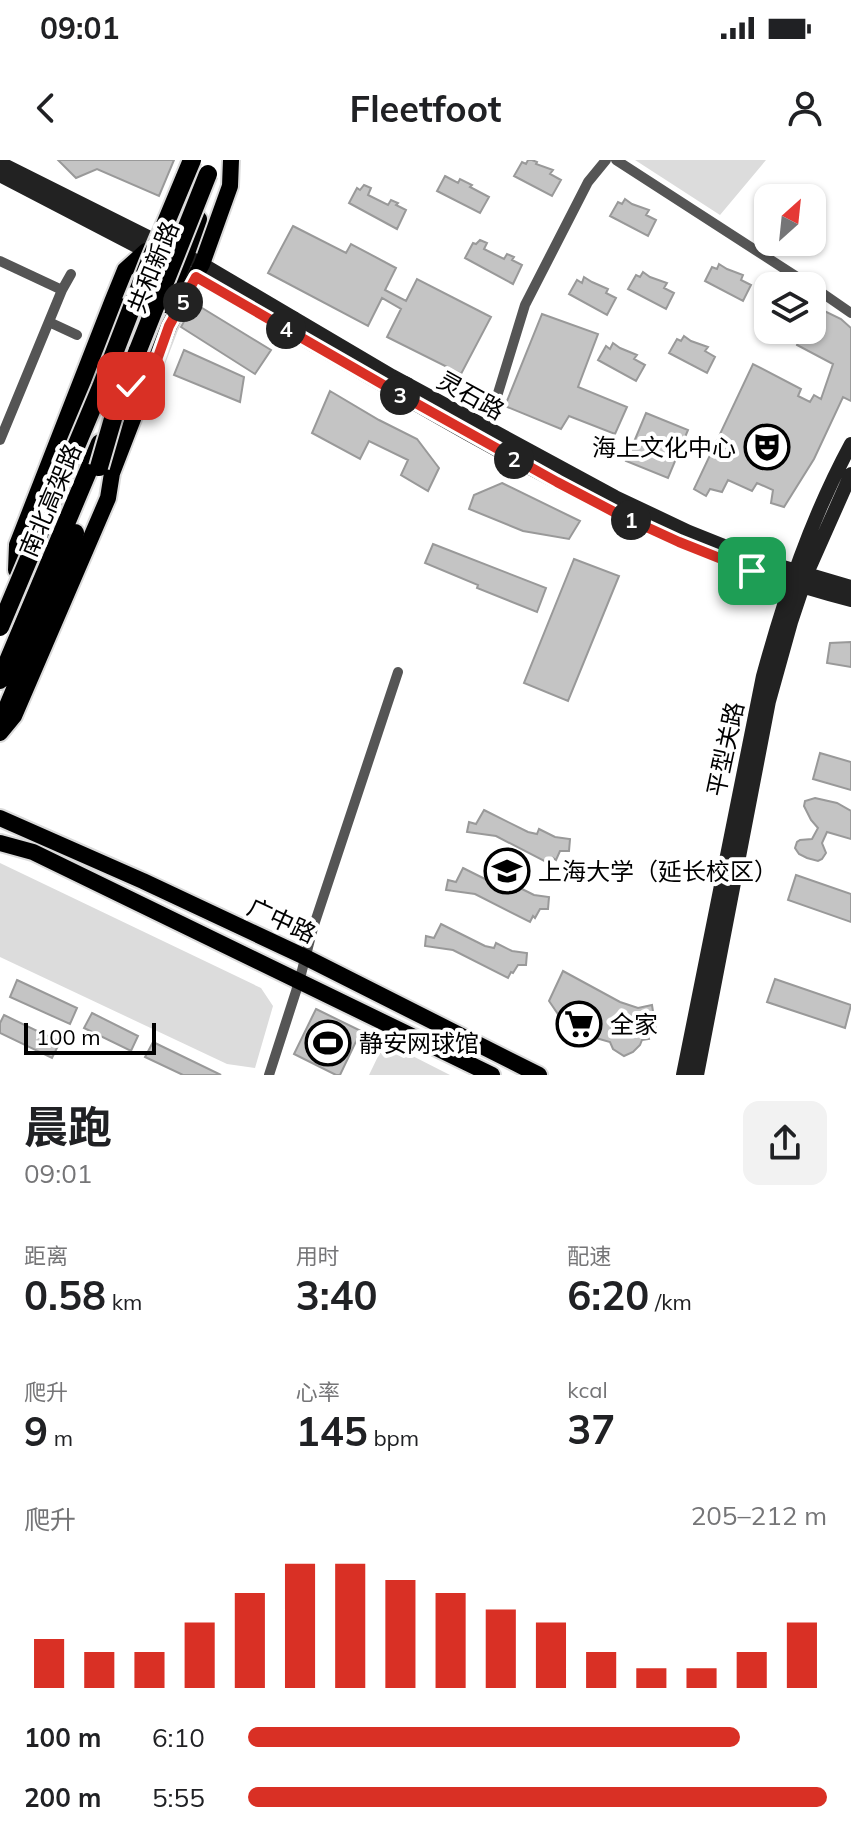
<!DOCTYPE html>
<html lang="zh">
<head>
<meta charset="utf-8">
<style>
  body { margin:0; font-family:Mulish,"Noto Sans SC",sans-serif; background:#f2f2f2; color:#202124; height:100vh; display:flex; flex-direction:column; font-size:30px; white-space:nowrap }
  * { box-sizing:border-box; margin:0 }
  p { font-size:26px; color:#757577 }
  .icon { flex:none; width:44px; height:44px; fill:none; stroke:currentColor; stroke-width:2; stroke-linecap:round; stroke-linejoin:round }
  .map { position:relative; height:915px; overflow:hidden }
  .side { display:flex; flex-direction:column; background:#fff; flex:1 }
  .side>* { flex:none }
  .needle { width:52px; rotate:27deg }
  .fabs { position:absolute; left:754px; top:24px; display:grid; gap:16px }
  .fabs a { display:grid; place-items:center; width:72px; height:72px; border-radius:16px; background:#fff; box-shadow:0 2px 6px #0004; font-size:40px }
  .scale { position:absolute; left:24px; bottom:20px; width:132px; box-sizing:border-box; padding-left:8px; border:4px solid #000; border-top:0; font-size:22px; line-height:28px; white-space:nowrap; color:#000; -webkit-text-stroke:6px #fff; paint-order:stroke }
  .pin { position:absolute; display:grid; place-items:center; width:68px; height:68px; color:#fff; margin:-34px; border-radius:16px; box-shadow:0 4px 12px #0006 }
  .km { position:absolute; width:40px; height:40px; margin:-20px; border-radius:50%; background:#222; color:#fff; font-size:22px; line-height:40px; text-align:center }
  .round { display:grid; place-items:center; flex:none; width:84px; height:84px; border-radius:16px; background:#f2f2f2 }
  .overview { display:flex; align-items:center; justify-content:space-between; height:136px; padding:0 24px }
  h1 { font-size:44px; font-weight:700; line-height:60px }
  .figures { display:grid; grid-template-columns:repeat(3,1fr); gap:12px; height:136px; padding:8px 24px }
  .figures div { display:grid; align-content:center }
  .figures b { font-size:40px; font-weight:700 }
  .figures small { font-size:22px; font-weight:400 }
  .figures p { font-size:22px }
  .chart { height:224px; padding:16px 24px }
  .chart p { display:flex; justify-content:space-between }
  .chart svg { width:100%; height:144px; margin-top:8px; stroke:#d93025; stroke-width:6 }
  ul { padding:0 24px; list-style:none; font-size:26px }
  li { display:grid; grid-template-columns:128px 96px 1fr; align-items:center; height:60px }
  li i { height:20px; border-radius:10px; background:#d93025 }
  .status { display:flex; justify-content:space-between; align-items:center; height:56px; padding:0 40px; background:#fff; direction:ltr }
  .status svg { height:22px; fill:currentColor }
  header { display:flex; justify-content:space-between; align-items:center; height:104px; padding:0 24px; background:#fff; font-size:36px; font-weight:700 }
  .map>svg:first-child { display:block }
</style>
</head>
<body>
<div class="status"><b>09:01</b><svg viewBox="0 0 49 12"><path d="M0 12V9h3v3zM5 12V6h3v6zM10 12V3h3v9zM15 12V0h3v12zM26 1h20v11H26zM47 4h2v5h-2z"/></svg></div>
<header><svg class="icon" aria-label="back" viewBox="0 0 24 24"><path d="M15 5l-7 7 7 7"/></svg>Fleetfoot<svg class="icon" aria-label="person" viewBox="0 0 24 24"><circle cx="12" cy="8" r="4"/><path d="M4 21q1-7 8-7t8 7"/></svg></header>
<div class="map">
<svg width="851" height="915" viewBox="0 0 851 915">
  <rect width="100%" height="100%" fill="#fff"/>
  <path fill="#dcdcdc" d="M635,0H766L720,55Z
    M0,703L261,828L273,846L255,908L227,904L0,797Z
    M385,882L450,915H369Z"/>
  <path fill="#c4c4c4" stroke="#999" stroke-width="2" d="M58,0H174L159,36L97,9L76,18Z
    M528,0H532L537,2L536,4L553,10L550,14L561,20L552,36L514,16L522,2L526,4Z
    M445,16L458,23L460,19L472,25L470,27L489,37L480,53L437,31Z
    M364,25L371,28L368,35L388,45L391,40L398,43L396,45L406,50L397,69L349,43L357,28L360,30Z
    M625,39L632,44L649,50L646,55L656,60L648,76L610,56L618,42L622,44Z
    M293,66L346,93L351,84L396,108L385,130L406,141L417,119L491,157L461,214L387,177L401,149L382,138L368,166L268,113Z
    M480,80L487,83L484,89L504,99L507,94L514,97L512,100L522,105L513,124L465,98L473,83L476,84Z
    M719,104L727,109L743,115L741,120L751,125L743,141L705,121L712,107L717,109Z
    M643,112L650,117L667,123L664,128L674,133L666,149L628,129L636,115L640,117Z
    M584,117L592,122L608,129L606,133L616,138L607,155L569,134L577,120L582,123Z
    M194,143L271,190L255,214L181,167Z
    M812,145L841,159L851,168V241L843,237L814,299L784,347L771,343L773,330L757,323L752,331L728,320L722,332L710,329L706,336L694,329L753,204L801,229L798,236L810,242L814,235L821,239L833,204L797,185L803,170H812Z
    M542,154L598,174L578,227L627,247L615,274L569,256L561,269L505,246Z
    M684,176L691,181L708,187L705,191L715,197L707,213L669,193L677,179L681,181Z
    M613,183L620,188L637,195L634,199L645,205L636,221L598,200L606,186L610,189Z
    M184,190L244,217L240,242L174,215Z
    M330,231L379,260L417,279L439,308L428,331L401,315L408,300L369,281L360,299L312,273Z
    M646,253L688,270L668,318L626,301Z
    M502,323L580,361L569,379L523,371L469,349L474,335Z
    M433,384L546,428L537,452L477,428L478,425L425,403Z
    M574,399L619,416L568,541L524,523Z
    M851,482V507L827,503L830,483Z
    M820,593L851,602V630L813,619Z
    M815,638L837,643L851,651V679L827,672L822,683L826,693L822,699L818,701L807,698L799,694L795,688L797,682L800,680L812,679L818,668L811,660L804,646L805,641Z
    M484,650L528,672L537,674L539,669L555,677L570,679L569,691H560L556,700L553,698L550,704L496,676L467,672L469,662L476,664Z
    M463,708L507,730L516,732L518,727L534,735L549,737L548,749H540L535,758L533,756L530,762L475,734L446,730L448,720L456,722Z
    M796,715L851,734V762L788,740Z
    M441,764L485,786L494,788L496,783L512,791L527,793L526,805H518L513,813L511,812L508,818L453,790L425,786L426,776L434,778Z
    M563,811L620,842L638,848L652,845L656,871H647L649,879L642,880L640,885L633,892L624,896L613,889L610,882L596,878L580,869L566,857L562,860L549,841Z
    M775,819L851,845L845,868L767,842Z
    M17,820L77,848L70,864L10,837Z
    M316,849L361,871L340,915H336L294,894Z
    M92,853L138,876L131,891L84,868Z
    M4,855L60,882L52,898L0,873V863Z
    M153,882L221,915H183L145,897Z"/>
  <g fill="none" stroke-linecap="round" stroke-linejoin="round">
    <g stroke="#dbdbdb" stroke-width="20">
      <path id="primary" d="M165,145L186,96L199,59
        M16,410L17,385L112,142L125,110L146,91
        M0,573L14,556L108,338L112,313L169,166L202,104L230,26L231,0
        M0,658L143,721L305,797L539,915
        M0,683L33,692L492,915"/>
    </g>
    <g stroke="#dbdbdb" stroke-width="22">
      <path id="highway" d="M113,252L138,190
        M44,342L120,147
        M0,520L100,283
        M0,565L26,503L75,373"/>
    </g>
    <path stroke="#555" stroke-width="10" d="M616,0L811,126
      M0,101L62,130
      M812,126L851,153
      M49,162L77,175
      M487,269L525,145L588,22L606,0
      M0,280L62,130L71,114
      M269,915L299,822L313,768L398,512"/>
    <path stroke="#222" stroke-width="14" d="M0,3L202,104L392,216L615,337L689,372L759,400L851,427
      M0,15C65,49 130,82 194,116C237,139 278,165 320,189C490,287 660,391 851,440
      M683,915L763,516C785,436 811,358 851,284
      M697,915L769,541L791,462L808,411L851,314"/>
    <use href="#primary" stroke="#000" stroke-width="16"/>
    <use href="#highway" stroke="#000" stroke-width="18"/>
    <g stroke="#dbdbdb" stroke-width="22" stroke-linecap="butt">
      <path id="highway-bridge" d="M138,190L208,14
        M99,307L119,238
        M0,467L101,227L149,103L192,0"/>
    </g>
    <use href="#highway-bridge" stroke="#000" stroke-width="18"/>
  </g>
  <g fill="none" stroke-linecap="round" stroke-linejoin="round">
    <g stroke="#fff" stroke-width="16">
      <path id="route" d="M131,226L153,211L169,166L196,117L394,231L557,322L616,353L679,382L752,411"/>
    </g>
    <use href="#route" stroke="#d93025" stroke-width="10"/>
  </g>
  <defs>
    <g id="theatre-ring" transform="scale(2.3)"><circle r="9.5" fill="#fff" stroke="#000" stroke-width="1.5"/><path d="M-5-5.5Q0-4 5-5.5V0Q5 5 0 6Q-5 5-5 0ZM-3.3-2.5H-1v1.5H-3.3ZM1-2.5H3.3v1.5H1ZM-2.8 1Q0 5.5 2.8 1Z" fill="#000"/></g>
    <g id="university-ring" transform="scale(2.3)"><circle r="9.5" fill="#fff" stroke="#000" stroke-width="1.5"/><path d="M0-5L7-2L0 1L-7-2ZM-4 1L0 2.5L4 1V4Q0 6-4 4Z" fill="#000"/></g>
    <g id="supermarket-ring" transform="scale(2.3)"><circle r="9.5" fill="#fff" stroke="#000" stroke-width="1.5"/><path d="M-6-5.5h2.5l.6 2H6L4.5 2H-2.5L-4.4-4H-6ZM-1.5 3.2a1.3 1.3 0 1 0 .1 0ZM3 3.2a1.3 1.3 0 1 0 .1 0Z" fill="#000"/></g>
    <g id="stadium-ring" transform="scale(2.3)"><circle r="9.5" fill="#fff" stroke="#000" stroke-width="1.5"/><path d="M0-5a6.5 5 0 1 0 0 10a6.5 5 0 1 0 0-10ZM-3.5-1.8h7v3.6h-7Z" fill="#000"/></g>
  </defs>
  <g fill-rule="evenodd">
    <use href="#theatre-ring" x="767" y="287"/>
    <use href="#university-ring" x="507" y="711"/>
    <use href="#supermarket-ring" x="579" y="864"/>
    <use href="#stadium-ring" x="328" y="883"/>
  </g>
  <g text-anchor="middle" dominant-baseline="central" stroke-width="8" stroke-linejoin="round" paint-order="stroke">
    <g font-size="24" fill="#000" stroke="#fff">
      <text transform="translate(153 107) rotate(-68)">共和新路</text>
      <text transform="translate(471 235) rotate(29)">灵石路</text>
      <text transform="translate(50 340) rotate(-67)">南北高架路</text>
      <text transform="translate(725 589) rotate(-78)">平型关路</text>
      <text transform="translate(282 760) rotate(25)">广中路</text>
    </g>
    <g font-size="24" fill="#000" stroke="#fff" text-anchor="start">
      <text x="736" y="287" text-anchor="end">海上文化中心</text>
      <text x="538" y="711">上海大学（延长校区）</text>
      <text x="610" y="864">全家</text>
      <text x="359" y="883">静安网球馆</text>
    </g>
  </g>
</svg>
<div class="fabs">
<a><svg class="needle" viewBox="-14 -14 28 28"><path d="M0-13l5 13h-10z" fill="#e53935"/><path d="M0 13l5-13h-10z" fill="#757577"/></svg></a>
<a><svg class="icon" aria-label="layers" viewBox="0 0 24 24"><path d="M12 4l9 5-9 5-9-5zM3 14l9 5 9-5"/></svg></a>
</div>
<div class="scale">100 m</div>
<div class="pin" style="left:752px;top:411px;background:#1e9e55"><svg class="icon" aria-label="arrive" viewBox="0 0 24 24"><path d="M6 21V4h12l-3 4 3 4H6"/></svg></div>
<div class="pin" style="left:131px;top:226px;background:#d93025"><svg class="icon" aria-label="check" viewBox="0 0 24 24"><path d="M5 12l5 5 9-10"/></svg></div>
<b class="km" style="left:631px;top:360px">1</b>
<b class="km" style="left:514px;top:299px">2</b>
<b class="km" style="left:400px;top:235px">3</b>
<b class="km" style="left:286px;top:169px">4</b>
<b class="km" style="left:183px;top:142px">5</b>
</div>
<section class="side">
<div class="overview"><div><h1>晨跑</h1><p>09:01</p></div><a class="round"><svg class="icon" aria-label="share" viewBox="0 0 24 24"><path d="M12 15V3M7 8l5-5 5 5M5 13v7h14v-7"/></svg></a></div>
<div class="figures">
<div><p>距离</p><b>0.58<small> km</small></b></div>
<div><p>用时</p><b>3:40</b></div>
<div><p>配速</p><b>6:20<small> /km</small></b></div>
</div>
<div class="figures">
<div><p>爬升</p><b>9<small> m</small></b></div>
<div><p>心率</p><b>145<small> bpm</small></b></div>
<div><p>kcal</p><b>37</b></div>
</div>
<div class="chart"><p><span>爬升</span>205–212 m</p>
<svg viewBox="0 0 160 44" preserveAspectRatio="none"><path d="M5 44V29M15 44V33M25 44V33M35 44V24M45 44V15M55 44V6M65 44V6M75 44V11M85 44V15M95 44V20M105 44V24M115 44V33M125 44V38M135 44V38M145 44V33M155 44V24"/></svg>
</div>
<ul>
<li><b>100 m</b>6:10<i style="width:85%"></i></li>
<li><b>200 m</b>5:55<i style="width:100%"></i></li>
</ul>
</section>
</body>
</html>
